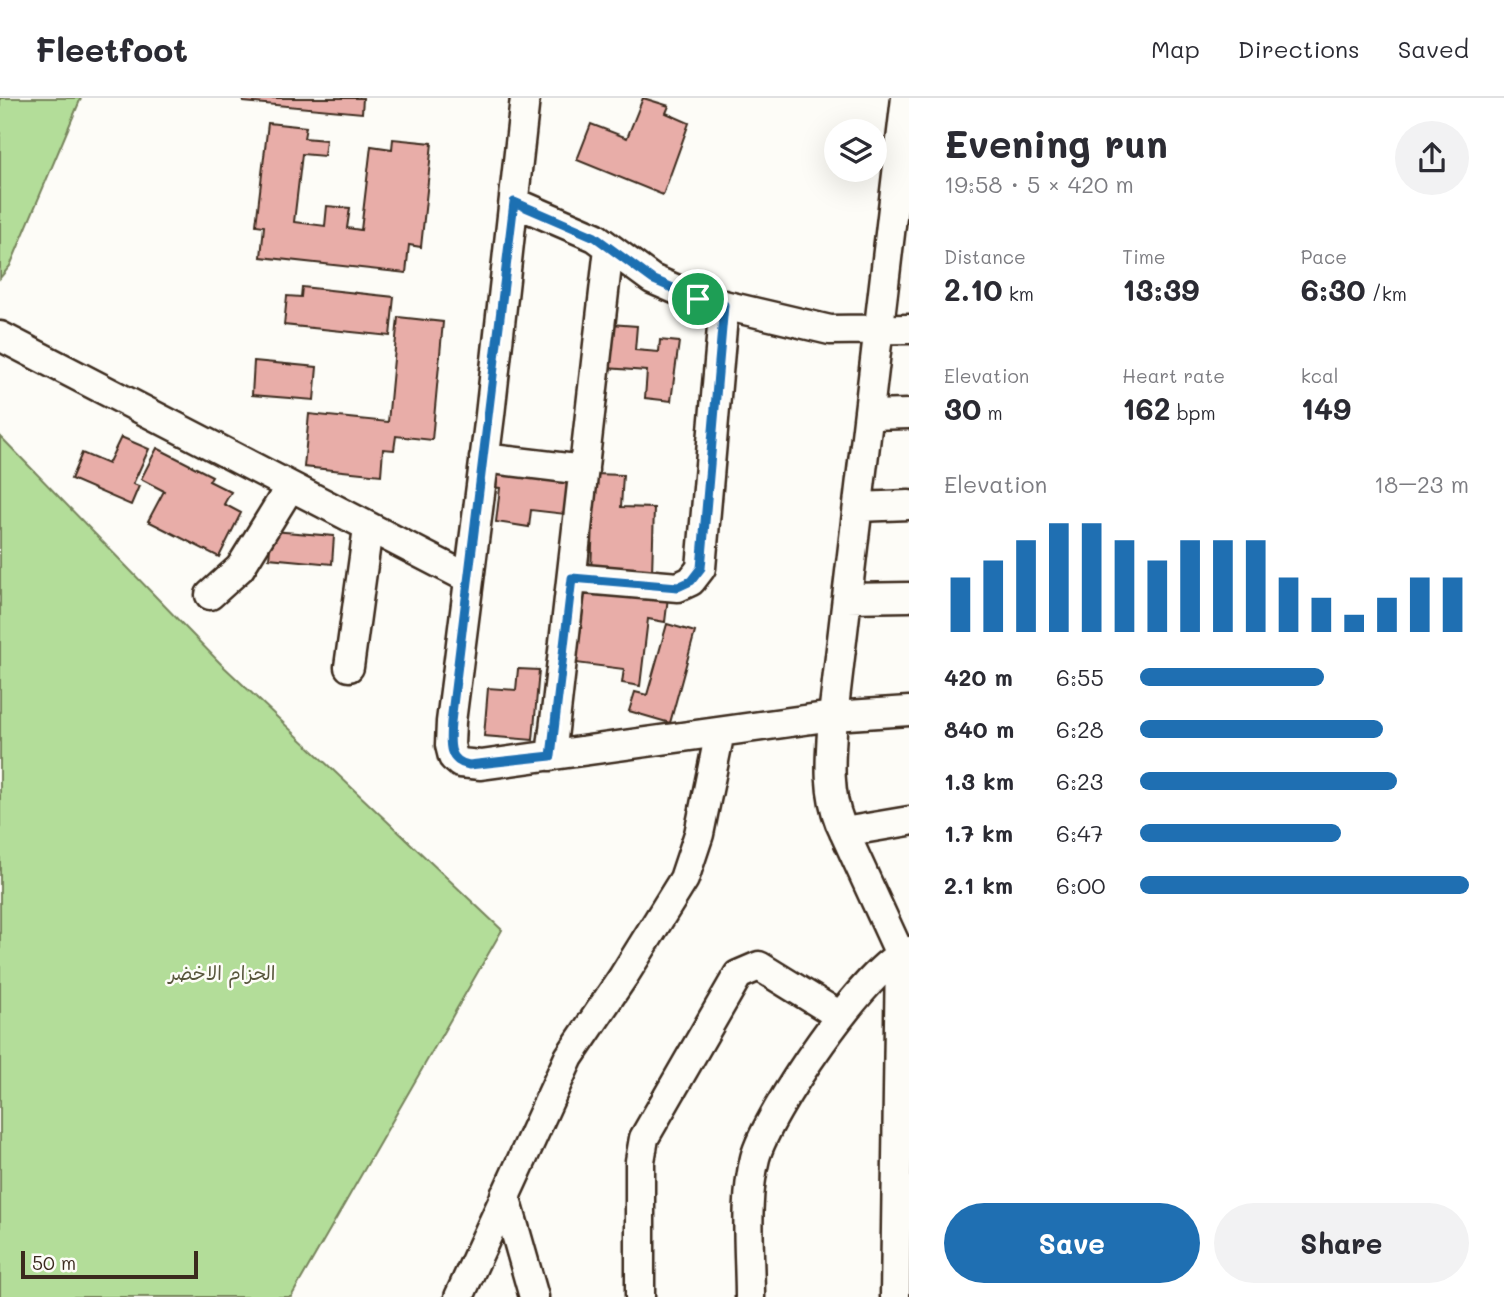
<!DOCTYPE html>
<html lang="en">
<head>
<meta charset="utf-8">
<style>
  body { margin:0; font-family:Mali,"Playpen Sans Arabic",sans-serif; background:#f2f2f3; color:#2b2b33; height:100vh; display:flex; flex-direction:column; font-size:26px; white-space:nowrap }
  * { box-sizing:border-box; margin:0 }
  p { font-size:23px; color:#7c7c81 }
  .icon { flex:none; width:38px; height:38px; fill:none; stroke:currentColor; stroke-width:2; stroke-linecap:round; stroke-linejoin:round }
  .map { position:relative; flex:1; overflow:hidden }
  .panel { display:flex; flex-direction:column; background:#fff; width:595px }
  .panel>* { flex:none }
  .controls { position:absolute; left:824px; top:21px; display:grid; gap:14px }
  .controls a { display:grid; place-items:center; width:63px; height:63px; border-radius:50%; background:#fff; box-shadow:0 7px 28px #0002; font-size:35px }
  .scale { position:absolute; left:21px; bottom:18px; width:177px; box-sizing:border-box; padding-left:7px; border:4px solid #3b2a1e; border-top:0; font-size:19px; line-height:24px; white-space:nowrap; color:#3b2a1e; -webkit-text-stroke:5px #fdfcf7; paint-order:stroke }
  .pin { position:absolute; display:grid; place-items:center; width:60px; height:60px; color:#fff; margin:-30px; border:4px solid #fff; border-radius:50%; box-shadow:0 2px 7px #0007 }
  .round { display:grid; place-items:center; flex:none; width:74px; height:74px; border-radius:37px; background:#f2f2f3 }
  .headline { display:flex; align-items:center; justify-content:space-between; height:119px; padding:0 35px }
  h1 { font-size:38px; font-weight:800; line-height:52px }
  .figures { display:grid; grid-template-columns:repeat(3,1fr); gap:10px; height:119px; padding:7px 35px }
  .figures div { display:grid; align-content:center }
  .figures b { font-size:30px; font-weight:800 }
  .figures small { font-size:19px; font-weight:400 }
  .figures p { font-size:19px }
  .chart { height:196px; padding:14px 35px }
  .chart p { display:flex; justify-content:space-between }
  .chart svg { width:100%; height:126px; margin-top:7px; stroke:#1f6fb2; stroke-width:6 }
  .action { display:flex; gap:14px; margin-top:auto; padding:14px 35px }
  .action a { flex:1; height:80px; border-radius:42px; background:#1f6fb2; color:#fff; font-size:28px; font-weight:800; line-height:80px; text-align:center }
  .action a+a { background:#f2f2f3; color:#2b2b33 }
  ul { padding:0 35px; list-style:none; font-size:23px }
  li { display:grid; grid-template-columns:112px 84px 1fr; align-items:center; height:52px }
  li i { height:18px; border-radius:9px; background:#1f6fb2 }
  header { display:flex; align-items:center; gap:42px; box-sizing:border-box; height:98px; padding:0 35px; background:#fff; border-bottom:2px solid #e1e1e2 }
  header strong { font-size:33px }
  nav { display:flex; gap:38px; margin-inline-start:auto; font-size:24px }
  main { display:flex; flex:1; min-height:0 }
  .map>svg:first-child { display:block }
</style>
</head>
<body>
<header>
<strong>Fleetfoot</strong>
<nav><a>Map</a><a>Directions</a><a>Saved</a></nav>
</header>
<main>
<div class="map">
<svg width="909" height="1199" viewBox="0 0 909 1199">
  <rect width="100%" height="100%" fill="#fdfcf7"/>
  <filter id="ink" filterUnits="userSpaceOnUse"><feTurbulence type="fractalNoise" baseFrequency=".0143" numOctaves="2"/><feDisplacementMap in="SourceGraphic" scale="14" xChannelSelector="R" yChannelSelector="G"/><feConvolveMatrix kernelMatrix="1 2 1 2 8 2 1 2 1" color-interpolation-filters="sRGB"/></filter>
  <g filter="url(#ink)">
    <path fill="#b3dd99" stroke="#77845c" stroke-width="2" d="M0,0H81L10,168L0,180Z
      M0,338L221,566L502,832L291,1199H0Z"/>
    <path fill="#e8ada8" stroke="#3b2a1e" stroke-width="2" d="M243,0H363L362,15L243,4Z
      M643,0L669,8L666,15L689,25L663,97L577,62L591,26L627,40Z
      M268,25L306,29L304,40L326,42L324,58L302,56L294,124L325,128L327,108L350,110L347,130L361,132L371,48L392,51L393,41L432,45L421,149L409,147L406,175L261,159L264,128L256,127Z
      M302,189L394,199L390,238L284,227L287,198L301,199Z
      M398,219L443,224L432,342L396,338L394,352L383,351L381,377L304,369L309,316L388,324Z
      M610,226L637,228L635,252L659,254L660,242L679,244L671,303L645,300L647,273L606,270Z
      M254,263L317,269L314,302L252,297Z
      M121,339L149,351L133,386L139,388L131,407L71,381L82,355L108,366Z
      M157,350L212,378L209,383L231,394L224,406L241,415L219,459L148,423L164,393L141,381Z
      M494,372L569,382L565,416L531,412L529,429L496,424L500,390L491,389Z
      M595,376L623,377L621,409L654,410L652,475L591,473Z
      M272,433L334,438L332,466L269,460Z
      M585,494L668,499L665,524L648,521L640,588L622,585L624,571L576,565Z
      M667,526L695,534L670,625L629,613L635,594L647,597Z
      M518,571L539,572L533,642L484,638L488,590L516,592Z"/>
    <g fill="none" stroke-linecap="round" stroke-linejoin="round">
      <g stroke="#3b2a1e" stroke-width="33">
        <path id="minor" d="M525,0L490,317L451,624L450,647L453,659L460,665L481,667L833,618L909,613
          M514,104L595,139L652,181L698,201L830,232L909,231
          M0,238L468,480
          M869,317L909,316
          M484,360L584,372
          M858,409L909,407
          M572,480L678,489L691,483L701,470L724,207
          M210,497L240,470L290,389
          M847,500L909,499
          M349,569L368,430
          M551,658L609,150
          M844,734L909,723
          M505,1097L534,1199
          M459,1199L569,959L623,879L684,781L699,736L720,634
          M640,1199V1063L644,1040L738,877L759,868L840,918
          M750,1199C750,1155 744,1103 755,1060C766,1017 868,865 909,853
          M895,1199L900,856L840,725C826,690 831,654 833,618L906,0"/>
      </g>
      <use href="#minor" stroke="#fdfcf7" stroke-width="28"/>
    </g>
  </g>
  <g fill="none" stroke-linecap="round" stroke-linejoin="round" filter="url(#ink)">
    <g stroke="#fff" stroke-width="14">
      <path id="route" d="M514,104L595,139L652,181L698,201L724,207L701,470L691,483L678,489L572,480L551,658L469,667C446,663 450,642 451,624Z"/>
    </g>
    <use href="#route" stroke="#1f6fb2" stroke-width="9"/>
  </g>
  <g text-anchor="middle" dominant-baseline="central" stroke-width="5" stroke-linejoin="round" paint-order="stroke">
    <g font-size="19" fill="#59573d" stroke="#fdfcf7">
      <text x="222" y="874">الحزام الاخضر</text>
    </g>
  </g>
</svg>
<div class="controls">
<a><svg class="icon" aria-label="layers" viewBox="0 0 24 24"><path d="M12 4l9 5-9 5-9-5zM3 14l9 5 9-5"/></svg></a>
</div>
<div class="scale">50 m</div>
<div class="pin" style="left:698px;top:201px;background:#1e9e55"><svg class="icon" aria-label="arrive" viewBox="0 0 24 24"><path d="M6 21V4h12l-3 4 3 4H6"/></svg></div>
</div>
<section class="panel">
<div class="headline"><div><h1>Evening run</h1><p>19:58 · 5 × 420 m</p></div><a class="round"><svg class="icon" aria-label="share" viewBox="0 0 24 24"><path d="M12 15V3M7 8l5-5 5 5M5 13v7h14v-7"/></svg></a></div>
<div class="figures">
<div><p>Distance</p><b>2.10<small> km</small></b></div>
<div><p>Time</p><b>13:39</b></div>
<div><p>Pace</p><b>6:30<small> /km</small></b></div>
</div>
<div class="figures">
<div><p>Elevation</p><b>30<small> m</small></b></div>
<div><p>Heart rate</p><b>162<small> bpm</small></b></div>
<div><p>kcal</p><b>149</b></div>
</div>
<div class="chart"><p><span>Elevation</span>18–23 m</p>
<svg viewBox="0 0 160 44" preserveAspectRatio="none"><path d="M5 44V25M15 44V19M25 44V12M35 44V6M45 44V6M55 44V12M65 44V19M75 44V12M85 44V12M95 44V12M105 44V25M115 44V32M125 44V38M135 44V32M145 44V25M155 44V25"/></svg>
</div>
<ul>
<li><b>420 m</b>6:55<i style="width:56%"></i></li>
<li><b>840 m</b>6:28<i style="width:74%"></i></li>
<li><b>1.3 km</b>6:23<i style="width:78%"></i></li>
<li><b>1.7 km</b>6:47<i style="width:61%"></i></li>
<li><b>2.1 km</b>6:00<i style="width:100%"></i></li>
</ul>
<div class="action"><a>Save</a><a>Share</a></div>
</section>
</main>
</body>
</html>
